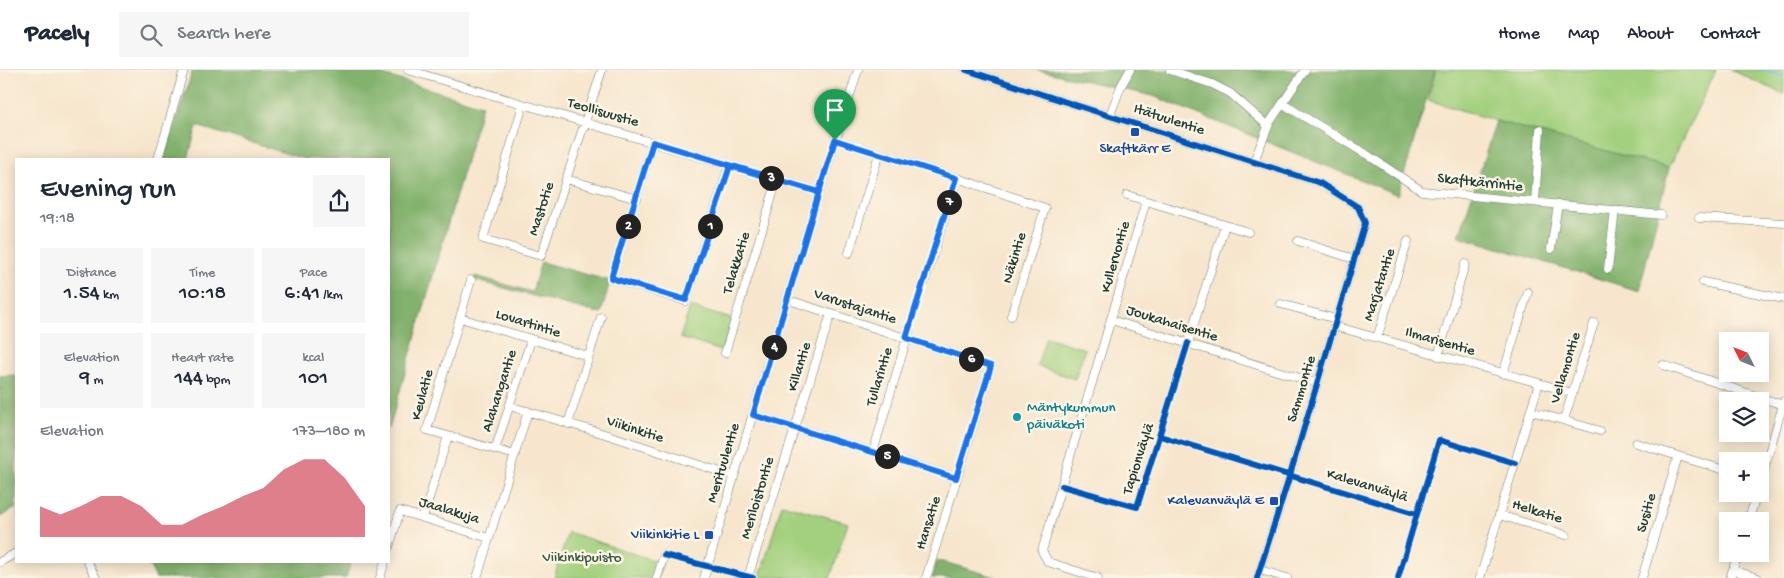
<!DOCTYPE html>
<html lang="en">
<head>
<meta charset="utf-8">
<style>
  body { margin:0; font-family:"Gochi Hand",sans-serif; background:#f6f6f7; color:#1f2937; height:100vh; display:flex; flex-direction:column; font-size:19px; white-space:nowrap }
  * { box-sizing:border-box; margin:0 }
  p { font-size:16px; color:#747a83 }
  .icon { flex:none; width:28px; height:28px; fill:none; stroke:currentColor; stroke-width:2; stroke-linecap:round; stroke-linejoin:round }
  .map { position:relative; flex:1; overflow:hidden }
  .drawer { position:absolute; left:15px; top:88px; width:375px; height:405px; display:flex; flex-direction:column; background:#fff; border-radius:0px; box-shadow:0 2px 12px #0003 }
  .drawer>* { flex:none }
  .needle { width:32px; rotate:312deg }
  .fabs { position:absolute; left:1719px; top:262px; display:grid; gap:10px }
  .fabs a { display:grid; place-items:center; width:50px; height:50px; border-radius:0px; background:#fff; box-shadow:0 2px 12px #0003; font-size:25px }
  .pin { position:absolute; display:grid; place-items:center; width:42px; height:42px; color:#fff; margin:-51px -21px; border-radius:50% 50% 50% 0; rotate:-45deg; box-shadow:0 0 5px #0007 }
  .pin .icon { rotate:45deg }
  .km { position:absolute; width:25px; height:25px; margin:-12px; border-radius:50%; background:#222; color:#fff; font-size:14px; line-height:25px; text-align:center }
  .round { display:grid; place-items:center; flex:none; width:52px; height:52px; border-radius:0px; background:#f6f6f7 }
  .headline { display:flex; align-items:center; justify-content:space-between; height:85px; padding:0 25px }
  h1 { font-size:28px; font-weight:600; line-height:38px }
  .stats { display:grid; grid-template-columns:repeat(3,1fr); gap:8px; height:85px; padding:5px 25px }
  .stats div { display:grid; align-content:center; border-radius:0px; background:#f6f6f7; text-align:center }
  .stats b { font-size:21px; font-weight:600 }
  .stats small { font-size:14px; font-weight:400 }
  .stats p { font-size:14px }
  .chart { height:140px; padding:10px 25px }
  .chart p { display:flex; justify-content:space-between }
  .chart svg { width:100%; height:90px; margin-top:5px; fill:#d1495b; opacity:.7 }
  header { display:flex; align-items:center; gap:30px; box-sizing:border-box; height:70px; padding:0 25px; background:#fff; border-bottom:1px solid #e0e1e3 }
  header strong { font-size:24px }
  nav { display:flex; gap:28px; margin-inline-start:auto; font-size:18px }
  .search { width:350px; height:45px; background:#f6f6f7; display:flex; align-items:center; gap:12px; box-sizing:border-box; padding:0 18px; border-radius:0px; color:#747a83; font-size:19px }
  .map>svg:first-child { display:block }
</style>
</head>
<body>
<header>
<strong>Pacely</strong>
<div class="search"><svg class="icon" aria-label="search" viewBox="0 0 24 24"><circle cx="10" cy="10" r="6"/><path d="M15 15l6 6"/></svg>Search here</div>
<nav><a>Home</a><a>Map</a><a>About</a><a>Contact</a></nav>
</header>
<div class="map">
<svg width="1784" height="508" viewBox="0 0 1784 508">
  <rect width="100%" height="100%" fill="#fcf5e5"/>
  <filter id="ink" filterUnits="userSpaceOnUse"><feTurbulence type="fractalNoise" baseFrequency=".02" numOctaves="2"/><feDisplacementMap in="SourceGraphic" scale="10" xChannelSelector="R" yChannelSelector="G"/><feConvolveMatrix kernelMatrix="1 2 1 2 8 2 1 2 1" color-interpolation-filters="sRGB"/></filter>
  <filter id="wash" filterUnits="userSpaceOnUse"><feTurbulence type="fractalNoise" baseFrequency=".0096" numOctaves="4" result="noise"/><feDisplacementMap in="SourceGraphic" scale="20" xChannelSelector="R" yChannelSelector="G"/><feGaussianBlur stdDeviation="1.12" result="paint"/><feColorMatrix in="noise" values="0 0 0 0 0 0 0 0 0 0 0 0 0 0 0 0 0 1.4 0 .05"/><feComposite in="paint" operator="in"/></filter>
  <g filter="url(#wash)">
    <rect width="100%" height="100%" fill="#f7e6cd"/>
    <path fill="#a3d07e" stroke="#618659" d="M1436,0H1716L1669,98L1496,51L1428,30Z
      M1730,0H1784V24Z
      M690,237L732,249L722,281L680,268Z
      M1046,267L1085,279L1075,309L1037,296Z
      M782,434L848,453L830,508L760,507Z
      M568,462L662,493L658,508H554Z"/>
    <path fill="#82b26d" stroke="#507850" d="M193,0H367L482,35L389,359V89H304L197,56L188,89H163Z
      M1037,0H1435L1398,125L1153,26Z
      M1496,51L1669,98L1639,221L1459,166Z
      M541,192L610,211L601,244L474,210L475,206L532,222Z
      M16,305V438L0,447V306Z
      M937,490L999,508H932Z
      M147,491H351L346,508H156Z"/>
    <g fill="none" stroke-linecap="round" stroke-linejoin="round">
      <path stroke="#6abae5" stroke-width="2" d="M1763,0L1784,7"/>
    </g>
  </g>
  <g filter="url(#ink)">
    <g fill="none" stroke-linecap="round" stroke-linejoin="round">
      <g stroke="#6b786a" stroke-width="9">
        <path id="street" d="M408,0L819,122
          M966,0L1320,113L1358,137L1365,153L1290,405L1257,508
          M1170,0L1212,14L1230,23L1268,56
          M1283,34L1366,84L1422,121L1661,145
          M523,35L483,169L541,186L602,0
          M1110,45L1121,16L1130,0
          M835,70L957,108L1045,138L1011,246
          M653,72L611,208L686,231L729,96
          M158,89L184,0
          M1254,91L1270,52L1305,0
          M566,109L637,129
          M1127,125L1248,162
          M1535,132L1540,60
          M1699,148L1784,153
          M1298,171L1354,189
          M1551,179L1558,134
          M849,183L879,84
          M1608,199L1615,140
          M471,210L427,360L515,385
          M1703,212L1784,229
          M924,213L957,108
          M795,232L991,296L957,408
          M1281,234L1336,249
          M460,248L588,286
          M1111,250L1316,313
          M1334,256L1539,313L1480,508
          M1377,268L1408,171
          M1188,273L1225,155
          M725,283L777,110
          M1438,286L1465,194
          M1663,295L1783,335
          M1503,304L1528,222
          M1539,313L1572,323
          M509,336L608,365L733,406
          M1531,341L1600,361
          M753,345L957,408L926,508
          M1564,350L1594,253
          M568,354L601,247
          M1636,373L1678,386
          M495,380L531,270
          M873,382L909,261
          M1760,413L1784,331
          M1499,445L1566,465
          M423,448L448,366
          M1748,451L1757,424
          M389,477L400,441L489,468
          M87,491L96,508
          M0,492L16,483
          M1260,500L1287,508
          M1733,500L1758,508
          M748,507L831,244
          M380,508L385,491
          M477,508L528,341
          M657,508L664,485
          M704,508L816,132L858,0
          M1098,508L1048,492L1042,481L1146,131
          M1642,508L1678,386L1728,401
          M1730,508L1738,484"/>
      </g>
      <use href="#street" stroke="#fff" stroke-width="8"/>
      <g stroke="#fcf5e5" stroke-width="9">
        <path id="cycleway" d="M966,0L1320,113L1358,137L1365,153L1290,405L1257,508
          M1160,366L1417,444
          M1062,416L1137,437L1188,273
          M664,485L753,508
          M1398,508L1439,370L1515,393"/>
      </g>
      <use href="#cycleway" stroke="#0057b8" stroke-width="6"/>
    </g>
  </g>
  <g fill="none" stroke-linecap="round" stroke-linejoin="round" filter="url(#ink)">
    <g stroke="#fff" stroke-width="10">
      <path id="route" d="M835,70L819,122L730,96L686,230L611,208L653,72L819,122L753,345L956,408L991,296L906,268L956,108L835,70"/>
    </g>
    <use href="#route" stroke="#1a73e8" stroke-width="6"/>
  </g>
  <g fill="#1a4fb4" stroke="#fcf5e5" stroke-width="2">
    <rect x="1130" y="57" width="10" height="10" rx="2.5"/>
    <rect x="1269" y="426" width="10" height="10" rx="2.5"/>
    <rect x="704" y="460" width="10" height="10" rx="2.5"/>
  </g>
  <circle fill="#0f9aa8" stroke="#fcf5e5" stroke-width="2" cx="1017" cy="347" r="5"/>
  <g text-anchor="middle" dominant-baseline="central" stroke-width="5" stroke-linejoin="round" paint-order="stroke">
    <g font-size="15" fill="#1f3d34" stroke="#fcf5e5">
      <text transform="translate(603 43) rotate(16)">Teollisuustie</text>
      <text transform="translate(1169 50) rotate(18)">Itätuulentie</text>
      <text transform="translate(1480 113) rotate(6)">Skaftkärrintie</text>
      <text transform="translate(542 139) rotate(-72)">Mastotie</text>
      <text transform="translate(1116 187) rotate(-74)">Kullervontie</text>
      <text transform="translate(1015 188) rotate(-73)">Näkintie</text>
      <text transform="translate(737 193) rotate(-73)">Telakkatie</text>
      <text transform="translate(1380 215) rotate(-72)">Marjatantie</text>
      <text transform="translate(855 237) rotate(18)">Varustajantie</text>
      <text transform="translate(528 254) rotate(17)">Lovartintie</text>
      <text transform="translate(1172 254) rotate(17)">Joukahaisentie</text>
      <text transform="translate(1440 272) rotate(16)">Ilmarisentie</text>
      <text transform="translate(800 297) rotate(-73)">Killantie</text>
      <text transform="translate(1566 298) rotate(-73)">Vellamontie</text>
      <text transform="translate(880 307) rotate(-73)">Tullarintie</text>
      <text transform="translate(1302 319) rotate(-73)">Sammontie</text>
      <text transform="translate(500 321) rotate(-72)">Alahangantie</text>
      <text transform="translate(423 325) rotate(-75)">Keulatie</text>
      <text transform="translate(635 360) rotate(18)">Viikinkitie</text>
      <text transform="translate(1139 389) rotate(-72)">Tapionväylä</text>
      <text transform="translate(724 393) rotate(-73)">Merituulentie</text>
      <text transform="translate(1367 416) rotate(17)">Kalevanväylä</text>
      <text transform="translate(758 428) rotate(-73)">Meriloistontie</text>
      <text transform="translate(449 441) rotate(17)">Jaalakuja</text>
      <text transform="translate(1537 442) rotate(17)">Helkatie</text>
      <text transform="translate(1647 443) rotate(-74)">Susitie</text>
      <text transform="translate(929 453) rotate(-73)">Hansatie</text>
    </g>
    <g font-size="15" fill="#164399" stroke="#fcf5e5" text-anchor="end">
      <text x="1135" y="79" text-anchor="middle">Skaftkärr E</text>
      <text x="1264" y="431">Kalevanväylä E</text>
      <text x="699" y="465">Viikinkitie L</text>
    </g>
    <g font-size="15" fill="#0d838f" stroke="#fcf5e5" text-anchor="start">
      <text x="1027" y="338">Mäntykummun<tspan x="1027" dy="17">päiväkoti</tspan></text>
    </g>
    <g font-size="15" fill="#395a43" stroke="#fcf5e5">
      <text x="582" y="488">Viikinkipuisto</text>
    </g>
  </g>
</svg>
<div class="fabs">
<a><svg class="needle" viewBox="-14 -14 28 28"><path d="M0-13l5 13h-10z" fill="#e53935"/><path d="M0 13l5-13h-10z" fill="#747a83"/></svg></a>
<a><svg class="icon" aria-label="layers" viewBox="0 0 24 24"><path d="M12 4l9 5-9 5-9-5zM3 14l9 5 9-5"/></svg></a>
<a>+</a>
<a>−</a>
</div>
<div class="pin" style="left:835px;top:70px;background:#1e9e55"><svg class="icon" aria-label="arrive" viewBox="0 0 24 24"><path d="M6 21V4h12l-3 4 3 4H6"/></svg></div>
<b class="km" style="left:710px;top:156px">1</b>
<b class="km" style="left:628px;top:156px">2</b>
<b class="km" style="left:771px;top:108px">3</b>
<b class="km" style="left:774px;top:277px">4</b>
<b class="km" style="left:887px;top:386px">5</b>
<b class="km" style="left:971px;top:289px">6</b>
<b class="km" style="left:949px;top:132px">7</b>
<section class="drawer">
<div class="headline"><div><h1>Evening run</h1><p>19:18</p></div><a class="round"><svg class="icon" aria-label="share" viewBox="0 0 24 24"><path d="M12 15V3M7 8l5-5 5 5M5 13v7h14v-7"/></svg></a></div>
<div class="stats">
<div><p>Distance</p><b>1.54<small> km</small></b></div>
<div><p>Time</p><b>10:18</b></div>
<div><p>Pace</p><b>6:41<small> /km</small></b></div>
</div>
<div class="stats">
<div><p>Elevation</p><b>9<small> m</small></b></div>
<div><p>Heart rate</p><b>144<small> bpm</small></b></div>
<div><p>kcal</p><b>101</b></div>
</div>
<div class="chart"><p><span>Elevation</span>173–180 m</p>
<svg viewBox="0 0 160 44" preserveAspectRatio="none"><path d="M0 44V29L10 33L20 29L30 24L40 24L50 29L60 38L70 38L80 33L90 29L100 24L110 20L120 11L130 6L140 6L150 15L160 29V44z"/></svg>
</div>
</section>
</div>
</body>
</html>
